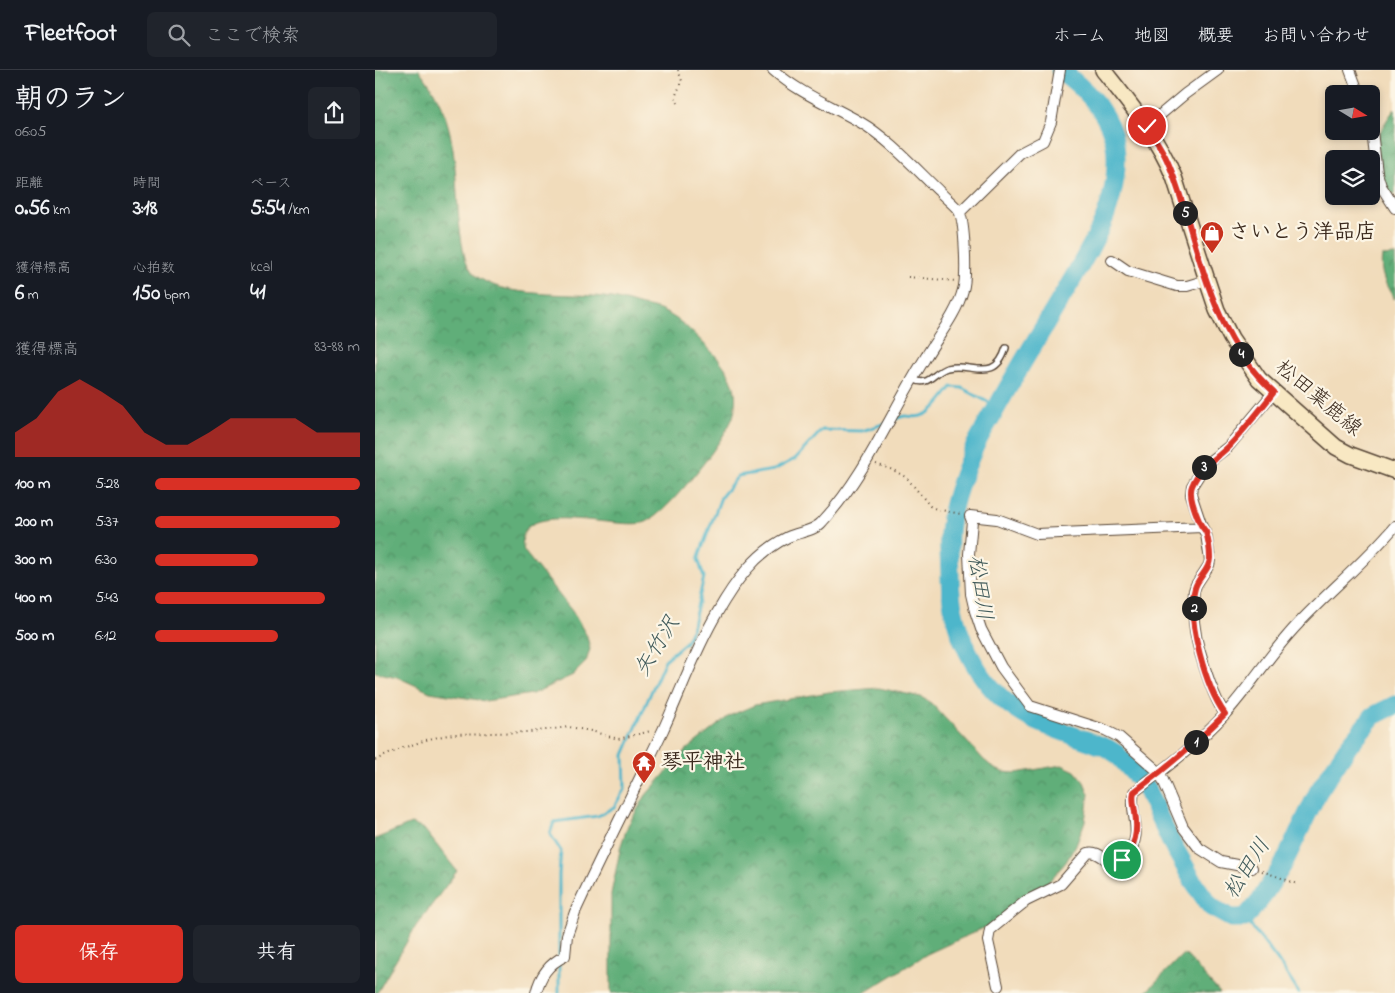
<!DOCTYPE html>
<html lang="ja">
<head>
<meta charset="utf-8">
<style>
  body { margin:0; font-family:"Indie Flower","Klee One",sans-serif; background:#20242c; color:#f1f3f6; height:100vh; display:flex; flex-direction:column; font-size:19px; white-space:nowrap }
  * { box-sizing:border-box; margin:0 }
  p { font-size:16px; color:#9ea1a6 }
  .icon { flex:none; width:28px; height:28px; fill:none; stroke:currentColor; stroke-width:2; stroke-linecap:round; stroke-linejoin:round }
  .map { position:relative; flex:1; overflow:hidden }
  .sheet { display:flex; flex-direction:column; background:#171b24; width:375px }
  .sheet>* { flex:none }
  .needle { width:32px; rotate:101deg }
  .fabs { position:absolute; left:950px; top:15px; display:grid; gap:10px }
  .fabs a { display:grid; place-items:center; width:55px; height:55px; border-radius:8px; background:#171b24; box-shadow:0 2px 8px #0003; font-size:25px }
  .pin { position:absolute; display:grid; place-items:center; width:42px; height:42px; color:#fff; margin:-21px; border:2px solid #fff; border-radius:50%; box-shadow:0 1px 5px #0007 }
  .km { position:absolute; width:25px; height:25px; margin:-12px; border-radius:50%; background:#222; color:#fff; font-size:14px; line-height:25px; text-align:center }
  .round { display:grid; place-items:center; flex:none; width:52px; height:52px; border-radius:8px; background:#20242c }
  .headline { display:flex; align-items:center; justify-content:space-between; height:85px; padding:0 15px }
  h1 { font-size:28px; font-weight:700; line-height:38px }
  .stats { display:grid; grid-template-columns:repeat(3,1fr); gap:8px; height:85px; padding:5px 15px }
  .stats div { display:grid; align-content:center }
  .stats b { font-size:21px; font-weight:700 }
  .stats small { font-size:14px; font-weight:400 }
  .stats p { font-size:14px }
  .chart { height:140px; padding:10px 15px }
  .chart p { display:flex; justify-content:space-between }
  .chart svg { width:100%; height:90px; margin-top:5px; fill:#d93025; opacity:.7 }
  .primary-button { display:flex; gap:10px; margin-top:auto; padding:10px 15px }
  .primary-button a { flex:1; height:58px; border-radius:8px; background:#d93025; color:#fff; font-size:20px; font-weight:700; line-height:58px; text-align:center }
  .primary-button a+a { background:#20242c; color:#f1f3f6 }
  ul { padding:0 15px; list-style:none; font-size:16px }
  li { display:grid; grid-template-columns:80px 60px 1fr; align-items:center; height:38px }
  li i { height:12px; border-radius:6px; background:#d93025 }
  header { display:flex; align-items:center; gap:30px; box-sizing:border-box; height:70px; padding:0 25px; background:#171b24; border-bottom:1px solid #363941 }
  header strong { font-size:24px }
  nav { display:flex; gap:28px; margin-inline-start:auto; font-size:18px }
  .search { width:350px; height:45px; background:#20242c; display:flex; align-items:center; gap:12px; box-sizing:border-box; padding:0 18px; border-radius:8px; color:#9ea1a6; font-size:19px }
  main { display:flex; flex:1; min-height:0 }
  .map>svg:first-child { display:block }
</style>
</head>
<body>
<header>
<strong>Fleetfoot</strong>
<div class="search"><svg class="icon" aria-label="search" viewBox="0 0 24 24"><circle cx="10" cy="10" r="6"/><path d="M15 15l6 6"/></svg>ここで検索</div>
<nav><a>ホーム</a><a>地図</a><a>概要</a><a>お問い合わせ</a></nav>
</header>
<main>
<section class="sheet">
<div class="headline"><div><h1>朝のラン</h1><p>06:05</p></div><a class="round"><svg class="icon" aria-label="share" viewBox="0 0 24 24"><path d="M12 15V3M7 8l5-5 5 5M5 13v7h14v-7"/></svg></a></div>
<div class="stats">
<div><p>距離</p><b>0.56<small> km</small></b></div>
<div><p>時間</p><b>3:18</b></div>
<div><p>ペース</p><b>5:54<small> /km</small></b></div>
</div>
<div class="stats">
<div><p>獲得標高</p><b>6<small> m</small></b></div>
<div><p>心拍数</p><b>150<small> bpm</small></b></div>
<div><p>kcal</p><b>41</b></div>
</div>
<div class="chart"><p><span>獲得標高</span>83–88 m</p>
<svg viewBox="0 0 160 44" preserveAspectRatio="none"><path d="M0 44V32L10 25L20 12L30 6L40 12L50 19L60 32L70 38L80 38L90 32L100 25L110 25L120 25L130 25L140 32L150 32L160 32V44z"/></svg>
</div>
<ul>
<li><b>100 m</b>5:28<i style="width:100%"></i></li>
<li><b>200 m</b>5:37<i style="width:90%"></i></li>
<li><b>300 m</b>6:30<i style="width:50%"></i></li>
<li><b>400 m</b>5:43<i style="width:83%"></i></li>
<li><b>500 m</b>6:12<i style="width:60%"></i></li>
</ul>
<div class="primary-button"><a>保存</a><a>共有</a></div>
</section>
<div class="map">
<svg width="1020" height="923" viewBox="0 0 1020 923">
  <defs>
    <pattern id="forest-crowns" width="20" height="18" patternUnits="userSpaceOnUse" patternTransform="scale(1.25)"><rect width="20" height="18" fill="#60ae79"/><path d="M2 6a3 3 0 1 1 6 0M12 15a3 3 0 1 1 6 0" fill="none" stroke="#508e63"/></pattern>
  </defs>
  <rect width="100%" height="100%" fill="#fcf5e5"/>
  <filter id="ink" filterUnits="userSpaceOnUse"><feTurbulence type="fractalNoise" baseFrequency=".02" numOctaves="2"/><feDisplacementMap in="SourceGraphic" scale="10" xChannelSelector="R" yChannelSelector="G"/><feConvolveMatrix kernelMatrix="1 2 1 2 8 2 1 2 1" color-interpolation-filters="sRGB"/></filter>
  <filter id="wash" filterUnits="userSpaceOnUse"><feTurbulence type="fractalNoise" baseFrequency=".0096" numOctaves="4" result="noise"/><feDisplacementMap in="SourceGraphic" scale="20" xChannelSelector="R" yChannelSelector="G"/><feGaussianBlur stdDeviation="1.12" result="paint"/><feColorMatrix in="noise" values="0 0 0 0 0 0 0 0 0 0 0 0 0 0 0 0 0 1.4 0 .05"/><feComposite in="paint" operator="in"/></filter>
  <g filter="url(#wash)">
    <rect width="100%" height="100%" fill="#f1dcbb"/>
    <path fill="url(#forest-crowns)" stroke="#4e6c4c" d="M0,0H44C59,18 70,40 75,63C84,104 80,147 90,188C92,194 98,205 104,208C125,221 147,222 172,224C194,225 217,225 238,228C248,230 257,233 267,236C273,237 281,238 287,241C307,249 323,268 338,283C352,298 363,315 360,335C360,339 359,344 358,347C350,370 293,443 271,452C246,462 133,424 149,481L197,541L212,566L215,579L211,592L198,605L157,624L110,631L55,622L22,607L0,602Z
      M1020,39V124C977,116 1001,61 1020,39Z
      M1020,185V230C1011,216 1004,203 1007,186Z
      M504,618L546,627L556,633L609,690L620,699L628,702L641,703L687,695L700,701L709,712L714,724L710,751L702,773L691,792L670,816L646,837L613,856L552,884L489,923H236V824L246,775L253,755L271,725L311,680L354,646L380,635L454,622Z
      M36,754L49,759L82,801L41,856L2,923H0V769Z
      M807,885L812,886L845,923H770Z"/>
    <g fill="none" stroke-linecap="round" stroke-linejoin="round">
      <path stroke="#4db6cb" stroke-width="3" d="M519,350C533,342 535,349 546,346C560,342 568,328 577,317L587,318L622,337
        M870,848L903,891L924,923
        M184,923V804L186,781L175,764L179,752L223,746L239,737L250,718L249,685L290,590L311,572L317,559L329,507L323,489L346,427L363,406L399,400L420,389L447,360L487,361L511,353"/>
      <path stroke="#4db6cb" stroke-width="19" d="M685,0C709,18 729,37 738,66C745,91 739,124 730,147C720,172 705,196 691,220C668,259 644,297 622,337C615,350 606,363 600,376C588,403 576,434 574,463C573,478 575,493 575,508C576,564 606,625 659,650C682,661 708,668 732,678L742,684L769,715L795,770L821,816L836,837L856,848H870L885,830L908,795L943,722L972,678L998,646L1020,635"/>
    </g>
  </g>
  <g filter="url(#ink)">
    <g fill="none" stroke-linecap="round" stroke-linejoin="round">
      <g stroke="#564536" stroke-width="8">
        <path id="lane" d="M538,309C554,318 558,302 572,298C597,292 620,314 631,278"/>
      </g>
      <g stroke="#564536" stroke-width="12">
        <path id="street" d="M975,0L984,24
          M996,53L1002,103L1006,116L1020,138
          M772,56L810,24L843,0
          M585,142L645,83L668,71L676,52L685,0
          M737,190L753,201L802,216H812L832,210
          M827,457L831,464L835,490L834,495L821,515L819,521C816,557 823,579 835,613C839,624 843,634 850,644
          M877,798L846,792L824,778L808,757L785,703L744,667L730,660L655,636L643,620L626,597L606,559L600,541L596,524L594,484L597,451L595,446L622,449L662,464L827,457L816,424L817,416L831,394L853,377L899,322
          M623,916L613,871L615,860L651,831L686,814L713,783C726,780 732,795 741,793C745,793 748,789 751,786C771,763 753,745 759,722C791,698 824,673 851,643C877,614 897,581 923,554C955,520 991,491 1020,456
          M161,923C165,906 173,894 190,886L192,865L200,842C228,781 259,721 288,660C306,621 320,580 342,543C359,513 381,482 413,467C424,462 440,461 447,452C491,405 515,344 549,290C562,267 581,246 588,220C592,208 590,152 584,141C579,134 570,128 565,122C542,100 513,68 485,52C455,35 424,23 398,0"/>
      </g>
      <g stroke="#564536" stroke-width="18">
        <path id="secondary" d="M728,0C755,34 782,66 799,107L832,210L842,240L856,268L884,309L961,377L976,385L1020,401"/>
      </g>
      <path stroke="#564536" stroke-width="2" stroke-dasharray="1 4" stroke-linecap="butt" d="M303,0L307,11L300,27L303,33
        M533,207L581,211
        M501,394L518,400L532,408L555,436L561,439L586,444
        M0,690L28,678L54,669L78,664L155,662L194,657L216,661L243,669L276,661
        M887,801L923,814"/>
      <use href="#lane" stroke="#fff" stroke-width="5"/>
      <use href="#street" stroke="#fff" stroke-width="10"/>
      <use href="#secondary" stroke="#f8e8c3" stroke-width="15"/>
    </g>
  </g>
  <g fill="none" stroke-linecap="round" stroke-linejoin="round" filter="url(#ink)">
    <g stroke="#fff" stroke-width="10">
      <path id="route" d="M747,790C761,777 763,761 760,742C759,735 757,729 759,722C791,698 821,673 850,644C831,618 811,550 820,518C823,507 835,500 835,488C835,481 833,469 831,462C829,459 826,456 825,453C821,444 813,425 817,416C825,396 842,389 855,375C871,358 885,340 899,322C849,278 831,212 813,151C806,129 800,106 790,86C785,76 778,66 772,56"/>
    </g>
    <use href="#route" stroke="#d93025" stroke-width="6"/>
  </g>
  <defs>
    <g id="shop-pin" transform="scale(1.25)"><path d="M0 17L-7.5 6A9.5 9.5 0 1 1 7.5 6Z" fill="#c8321e" stroke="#fcf5e5"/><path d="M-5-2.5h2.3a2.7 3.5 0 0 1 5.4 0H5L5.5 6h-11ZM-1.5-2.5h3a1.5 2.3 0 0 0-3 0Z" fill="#fff"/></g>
    <g id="temple-pin" transform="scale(1.25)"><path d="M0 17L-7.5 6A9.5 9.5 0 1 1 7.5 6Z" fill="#c8321e" stroke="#fcf5e5"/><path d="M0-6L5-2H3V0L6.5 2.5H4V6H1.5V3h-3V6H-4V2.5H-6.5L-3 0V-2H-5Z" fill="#fff"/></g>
  </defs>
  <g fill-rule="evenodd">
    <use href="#shop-pin" x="837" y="163"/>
    <use href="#temple-pin" x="269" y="693"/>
  </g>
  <g text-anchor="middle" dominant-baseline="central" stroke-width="4.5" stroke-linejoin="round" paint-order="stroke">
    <g font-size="21" font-weight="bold" fill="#3b2a1e" stroke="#fcf5e5" text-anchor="start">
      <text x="854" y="163">さいとう洋品店</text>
      <text x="286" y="693">琴平神社</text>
    </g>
    <g font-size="21" fill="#3b2a1e" stroke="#fcf5e5">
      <text transform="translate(943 329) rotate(40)">松田葉鹿線</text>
    </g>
    <g font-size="22" font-style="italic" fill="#415b5b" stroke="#fcf5e5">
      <text transform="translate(604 518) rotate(82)">松田川</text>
      <text transform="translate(283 577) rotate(-59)">矢竹沢</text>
      <text transform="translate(873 799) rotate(-57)">松田川</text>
    </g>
  </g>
</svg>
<div class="fabs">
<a><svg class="needle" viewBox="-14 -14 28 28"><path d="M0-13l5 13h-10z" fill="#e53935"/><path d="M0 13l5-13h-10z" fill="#9ea1a6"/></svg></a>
<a><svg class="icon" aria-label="layers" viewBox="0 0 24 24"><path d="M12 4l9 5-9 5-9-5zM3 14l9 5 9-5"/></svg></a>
</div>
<div class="pin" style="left:747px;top:790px;background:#1e9e55"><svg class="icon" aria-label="arrive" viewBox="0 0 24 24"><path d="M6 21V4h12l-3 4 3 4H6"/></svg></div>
<div class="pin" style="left:772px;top:56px;background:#d93025"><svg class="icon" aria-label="check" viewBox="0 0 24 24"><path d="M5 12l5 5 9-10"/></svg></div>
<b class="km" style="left:821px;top:672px">1</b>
<b class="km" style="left:819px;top:538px">2</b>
<b class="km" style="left:829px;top:397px">3</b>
<b class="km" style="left:866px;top:284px">4</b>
<b class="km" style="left:810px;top:143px">5</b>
</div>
</main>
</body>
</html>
